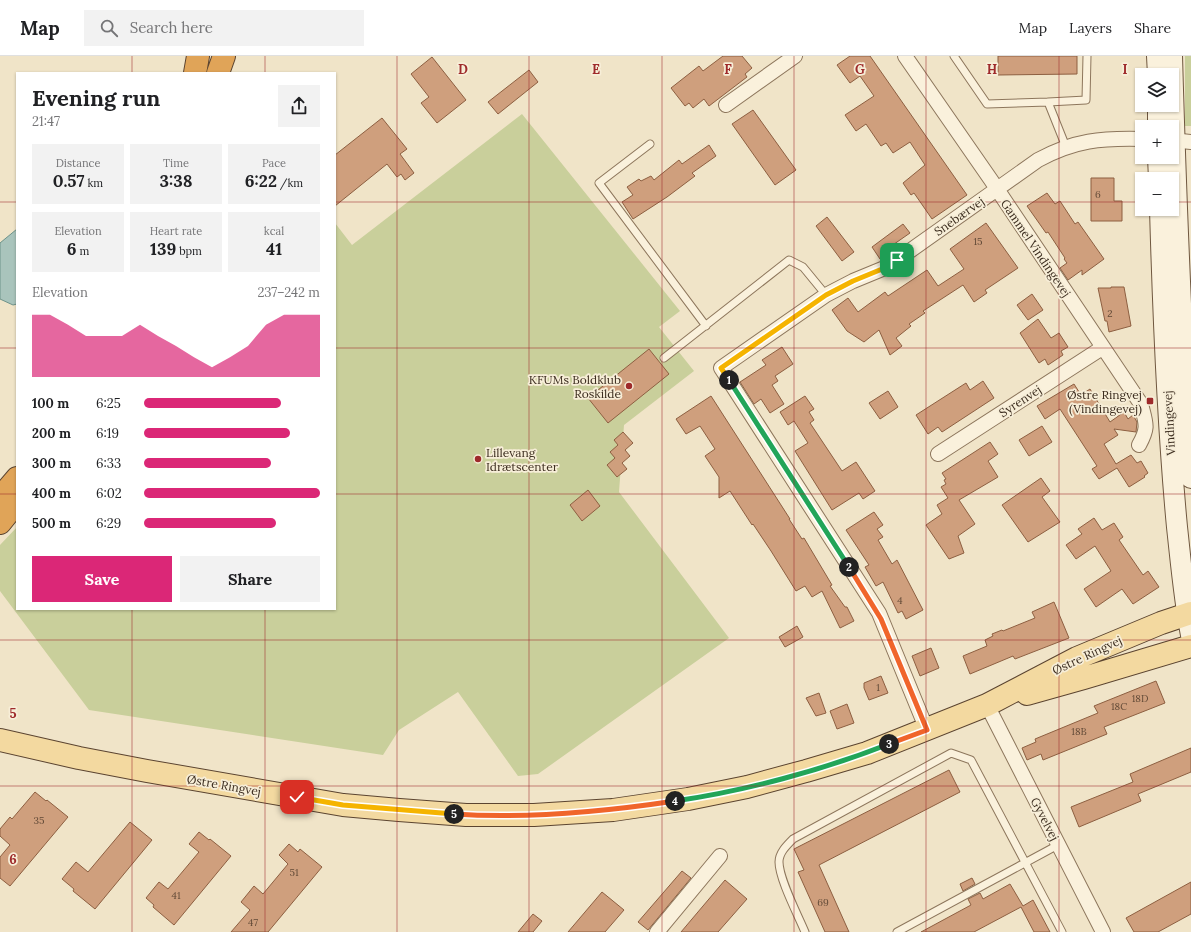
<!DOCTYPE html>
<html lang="en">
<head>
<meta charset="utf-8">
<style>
  body { margin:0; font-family:Lora,serif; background:#f2f2f2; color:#202124; height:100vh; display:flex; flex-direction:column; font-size:15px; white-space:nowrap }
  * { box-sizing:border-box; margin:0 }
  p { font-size:13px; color:#757577 }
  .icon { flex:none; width:22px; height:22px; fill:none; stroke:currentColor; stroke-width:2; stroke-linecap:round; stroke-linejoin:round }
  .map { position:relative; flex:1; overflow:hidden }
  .side { position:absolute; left:16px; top:16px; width:320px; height:538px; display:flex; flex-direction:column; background:#fff; border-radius:0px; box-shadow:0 1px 3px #0004 }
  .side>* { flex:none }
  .fabs { position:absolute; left:1135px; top:12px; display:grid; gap:8px }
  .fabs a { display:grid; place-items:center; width:44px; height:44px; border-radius:0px; background:#fff; box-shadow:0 1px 3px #0004; font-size:20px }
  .pin { position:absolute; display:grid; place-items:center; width:34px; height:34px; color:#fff; margin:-17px; border-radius:8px; box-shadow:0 2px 6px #0006 }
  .km { position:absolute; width:20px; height:20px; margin:-10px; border-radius:50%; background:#222; color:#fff; font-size:11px; line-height:20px; text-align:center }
  .round { display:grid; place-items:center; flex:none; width:42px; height:42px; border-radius:0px; background:#f2f2f2 }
  .head { display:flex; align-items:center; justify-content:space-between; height:68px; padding:0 16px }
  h1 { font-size:22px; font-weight:700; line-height:30px }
  .figures { display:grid; grid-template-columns:repeat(3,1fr); gap:6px; height:68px; padding:4px 16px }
  .figures div { display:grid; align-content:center; border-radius:0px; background:#f2f2f2; text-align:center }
  .figures b { font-size:17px; font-weight:700 }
  .figures small { font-size:11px; font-weight:400 }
  .figures p { font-size:11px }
  .chart { height:112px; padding:8px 16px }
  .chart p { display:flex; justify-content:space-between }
  .chart svg { width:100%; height:72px; margin-top:4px; fill:#db2777; opacity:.7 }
  .button { display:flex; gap:8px; margin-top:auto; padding:8px 16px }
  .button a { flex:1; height:46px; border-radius:0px; background:#db2777; color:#fff; font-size:16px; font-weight:700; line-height:46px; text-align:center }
  .button a+a { background:#f2f2f2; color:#202124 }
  ul { padding:0 16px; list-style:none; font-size:13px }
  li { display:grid; grid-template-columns:64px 48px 1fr; align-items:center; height:30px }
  li i { height:10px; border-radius:5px; background:#db2777 }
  header { display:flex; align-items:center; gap:24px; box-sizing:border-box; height:56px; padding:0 20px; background:#fff; border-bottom:1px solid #e0e0e0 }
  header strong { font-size:19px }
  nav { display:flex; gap:22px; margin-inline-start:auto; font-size:14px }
  .search { width:280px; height:36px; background:#f2f2f2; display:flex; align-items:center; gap:10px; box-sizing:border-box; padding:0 14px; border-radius:0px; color:#757577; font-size:15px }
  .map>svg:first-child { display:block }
</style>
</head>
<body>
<header>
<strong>Map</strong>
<div class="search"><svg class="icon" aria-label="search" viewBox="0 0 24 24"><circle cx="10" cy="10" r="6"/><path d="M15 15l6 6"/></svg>Search here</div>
<nav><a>Map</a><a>Layers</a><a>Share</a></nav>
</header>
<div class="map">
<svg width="1191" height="876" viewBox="0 0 1191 876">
  <rect width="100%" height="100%" fill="#f0e4c8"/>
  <path fill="#c9cf9b" d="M1185,0H1191V70H1185Z
    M522,58L680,255L659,271L694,315L624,369L619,436L729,582L538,718L518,720L458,636L399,674L383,699L89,654L0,535V489L17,471V553H335V167L352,189Z"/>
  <path fill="#a9c4bc" stroke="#6f938a" d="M17,173V248L13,249L0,243V187Z"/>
  <path fill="#cf9f7d" stroke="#8d5f41" d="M723,0H742L752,12L745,18L747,21L709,50L704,43L693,52L689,47L685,50L671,32L699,10L703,15Z
    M850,0H870L967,139L932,163L914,137L911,139L903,127L925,109L910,86L893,97L886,87L881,90L866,68L856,75L845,59L874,40L860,20L850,27L837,9Z
    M998,0H1077V18L998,19Z
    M432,1L466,44L437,67L421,47L429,41L411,18Z
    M529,14L538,26L498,58L488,46Z
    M753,54L796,114L775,129L732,68Z
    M382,62L407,93L400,98L414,117L405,124L401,118L397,121L387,108L335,150V99Z
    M709,89L716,100L692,117L695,120L667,141L633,163L622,146L633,139L627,131L639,123L641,125L651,120L654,124L679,104L682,108Z
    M1091,122H1114V145H1122V165H1091Z
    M1047,137L1055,148L1060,145L1075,168L1078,166L1104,203L1082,219V214L1068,224L1060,212L1067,207L1064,203L1065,202L1048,176L1046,177L1027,150Z
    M827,161L854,196L842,205L816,170Z
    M986,167L1018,212L985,234L987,237L974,246L963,229L923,255L925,257L909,268L911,270L896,282L902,290L890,299L879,274L864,286L847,275L832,254L848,242L858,256L885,236L888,240L927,214L938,230L964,213L950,193Z
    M903,168L910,177L887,193L890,197L880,203L872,191Z
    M1111,231H1124L1131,270L1109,276L1107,265H1105L1098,232H1111Z
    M1032,238L1043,254L1028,264L1017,249Z
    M1038,263L1051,282L1059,277L1068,291L1061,295L1063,299L1048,309L1045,303L1039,307L1020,277Z
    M782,291L793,308L775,320L778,325L772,329L784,348L770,357L761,343L754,348L740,326L766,309L762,304Z
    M649,293L669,318L608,367L588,342Z
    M983,325L994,342L942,376L938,371L928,378L916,359L966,327L970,334Z
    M1074,328L1081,339L1090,333L1110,366L1124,356L1128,363L1133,359L1137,366L1136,376L1114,373L1118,379L1104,388L1116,408L1131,399L1137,407L1141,405L1148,417L1144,420L1145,421L1129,431L1117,412L1099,423L1092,413L1097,410L1060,353L1045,363L1037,350Z
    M888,335L898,351L880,363L869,347Z
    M711,340L790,463H789L802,483L804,482L832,529L830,530L845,551H847L854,565L840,572L822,535L812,541L805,530L796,535L771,495L753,468L752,469L730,435L719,442V421L705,400L715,393L700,370L686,378L676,363Z
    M805,340L814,353L809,356L814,364L810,367L842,415L856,406L875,435L863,443L859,437L832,454L795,395L808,387L794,365L788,369L780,356Z
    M1042,370L1052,386L1029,400L1019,384Z
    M623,376L633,387L625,394L630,400L622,407L627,413L617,421L607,409L615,402L610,396L618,389L614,384Z
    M990,386L998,398L988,405L998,421L959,444L975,468L958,480L964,497L949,503L926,469L942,458L937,449L948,442L941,431L946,428L944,424L946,423L942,417Z
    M1041,422L1050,435L1042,441L1060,466L1028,486L1002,449Z
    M588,434L600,450L582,465L570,449Z
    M874,456L883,469L877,473L883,481L878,484L892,508L897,504L923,554L906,563L902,555L898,557L883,526L876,530L865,511L869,509L846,474Z
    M1094,462L1102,474L1114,467L1123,481L1119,484L1143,519L1148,515L1159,531L1133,548L1122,533L1096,551L1084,533L1111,515L1095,490L1076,503L1066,489L1082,478L1078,473Z
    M1054,546L1069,582L1015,603L1013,600L970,618L963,600L987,590L985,584L993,580L992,578L1002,574L1003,575L1035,562L1032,556Z
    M797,570L803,581L785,591L779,581Z
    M931,592L939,612L920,620L912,600Z
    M881,620L888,637L869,644L864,632V627Z
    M1156,625L1165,647L1104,671L1107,678L1043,704L1041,698L1027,704L1022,692L1036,686L1035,683L1098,657L1094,650Z
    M819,637L826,657L816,660L806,642Z
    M847,648L854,667L837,673L830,655Z
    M1191,692V716L1138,738L1141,745L1079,771L1071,751L1133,726L1130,718Z
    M949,714L960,736L819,809L849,876H825L798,816L804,814L794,793Z
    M35,736L46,745L47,744L68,761L10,830L0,822V801L10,789L0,780V773L10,761L12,763Z
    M130,766L152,784L95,853L73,835L74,833L62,823L76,806L88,816Z
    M199,776L209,784L210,783L231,800L174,869L153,851L154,849L146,842L159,826L168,833L199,796L189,788Z
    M289,788L298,796L300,793L322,811L268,876H231L250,854L241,846L254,830L263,838L288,808L279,799Z
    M682,815L691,822L648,874L638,866Z
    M972,822L975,828L963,835L960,828Z
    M725,824L747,843L718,876H681Z
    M1191,826V858L1158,876H1134L1126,862Z
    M1010,828L1023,850L1033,844L1050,876H1034L1021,851L974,876H921L971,849L968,843L980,837L983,843Z
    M602,836L624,854L605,876H568Z
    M533,858L542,865L533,876H518Z"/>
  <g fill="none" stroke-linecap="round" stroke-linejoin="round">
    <g stroke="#8d765c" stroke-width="9">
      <path id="lane" d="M954,0L987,48L1048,46L1066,91
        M1048,46L1086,44L1087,0
        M650,88L599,127L706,270
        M664,302L789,204L803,211L826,239
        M805,876C798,859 779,823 779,806C779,797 786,790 793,783L951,697L971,704L1062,876
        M897,876L1058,789"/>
    </g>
    <g stroke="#8d765c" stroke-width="16">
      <path id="street" d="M905,0L991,124L1141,348C1146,368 1149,371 1139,389
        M726,49L795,0
        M1172,84L1191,86
        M938,398L1102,292
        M987,649L1103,876
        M927,674L879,557L721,312L826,239L853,225L887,211L897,204L1038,104C1075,84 1101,82 1142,83
        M657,876L720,800"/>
    </g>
    <g stroke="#6f573f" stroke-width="22">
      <path id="secondary" d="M1157,0L1158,19
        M1172,0C1176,141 1181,282 1191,422
        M1158,49V71
        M1158,101L1159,123
        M1160,153C1163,259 1167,365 1177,471C1181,507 1184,543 1191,579"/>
    </g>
    <g stroke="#5b4430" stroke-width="24">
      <path id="primary" d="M1027,638L1084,622L1191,590
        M0,684L79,702L147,715L343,749L399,754L466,759H534L613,754L688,743L747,731L806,715L867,697L987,649L1077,602L1161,567L1191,557"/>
    </g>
    <g stroke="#5b4430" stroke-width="24">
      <path id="highway" d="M195,17L198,0
        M218,17L224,0
        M0,442L17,422
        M0,467L17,446"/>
    </g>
    <use href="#lane" stroke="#faf1dc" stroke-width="7"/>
    <use href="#street" stroke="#faf1dc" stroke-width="14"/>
    <use href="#secondary" stroke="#faf1dc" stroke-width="20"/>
    <use href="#primary" stroke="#f3d9a0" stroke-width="22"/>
    <use href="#highway" stroke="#e0a458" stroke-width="22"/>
  </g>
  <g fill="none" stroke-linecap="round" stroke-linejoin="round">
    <g stroke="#fff" stroke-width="8">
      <path id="split-1" d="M729,324L721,312L826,239L853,225L887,211L897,204"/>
    </g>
    <g stroke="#fff" stroke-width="8">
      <path id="split-2" d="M729,324L849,511"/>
    </g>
    <g stroke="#fff" stroke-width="8">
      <path id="split-3" d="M849,511L881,563L927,674L889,688"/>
    </g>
    <g stroke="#fff" stroke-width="8">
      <path id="split-4" d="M675,745C745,735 823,714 889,688"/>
    </g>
    <g stroke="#fff" stroke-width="8">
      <path id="split-5" d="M454,758C528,763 602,756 675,745"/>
    </g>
    <g stroke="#fff" stroke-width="8">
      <path id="split-6" d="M297,741L343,749L454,758"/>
    </g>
    <use href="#split-1" stroke="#f5b400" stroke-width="5"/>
    <use href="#split-2" stroke="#22a559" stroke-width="5"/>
    <use href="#split-3" stroke="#f0652b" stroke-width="5"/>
    <use href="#split-4" stroke="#22a559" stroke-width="5"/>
    <use href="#split-5" stroke="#f0652b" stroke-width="5"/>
    <use href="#split-6" stroke="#f5b400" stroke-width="5"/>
  </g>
  <path fill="none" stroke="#9e2a2b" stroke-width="1" stroke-opacity="0.55" d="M132,0V17M265,0V17M397,0V876M529,0V876M662,0V876M794,0V876M926,0V876M1059,0V876M0,146H17M335,146H1142M1172,146H1191M0,292H17M335,292H1191M0,438H17M335,438H1191M132,553V876M265,553V876M0,584H1191M0,730H1191"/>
  <g fill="#9e2a2b" stroke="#f7eed8" stroke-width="1.5">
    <circle cx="629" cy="330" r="4"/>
    <rect x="1146" y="341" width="8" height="8" rx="2"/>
    <circle cx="478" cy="403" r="4"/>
  </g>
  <g text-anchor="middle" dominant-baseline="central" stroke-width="3.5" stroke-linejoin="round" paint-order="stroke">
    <g font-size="10" fill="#624a37">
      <text x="1098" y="138">6</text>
      <text x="978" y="185">15</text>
      <text x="1110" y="257">2</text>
      <text x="900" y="544">4</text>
      <text x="878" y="631">1</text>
      <text x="1140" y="642">18D</text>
      <text x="1119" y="650">18C</text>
      <text x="1079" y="675">18B</text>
      <text x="39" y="764">35</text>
      <text x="294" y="816">51</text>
      <text x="176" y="839">41</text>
      <text x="823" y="846">69</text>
      <text x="253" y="866">47</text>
    </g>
    <g font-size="12" fill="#3d2e20" stroke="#f7eed8">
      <text transform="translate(959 160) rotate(-35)">Snebærvej</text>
      <text transform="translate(1036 192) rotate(56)">Gammel Vindingevej</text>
      <text transform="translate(1020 345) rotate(-33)">Syrenvej</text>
      <text transform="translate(1169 367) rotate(-93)">Vindingevej</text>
      <text transform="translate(1087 599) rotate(-25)">Østre Ringvej</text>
      <text transform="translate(224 729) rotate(10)">Østre Ringvej</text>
      <text transform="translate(1045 763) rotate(63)">Gyvelvej</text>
    </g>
    <g font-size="12" fill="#3d2e20" stroke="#f7eed8" text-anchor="end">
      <text x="621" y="323">KFUMs Boldklub<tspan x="621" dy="14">Roskilde</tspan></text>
      <text x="1142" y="338">Østre Ringvej<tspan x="1142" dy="14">(Vindingevej)</tspan></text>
      <text x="486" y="396" text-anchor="start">Lillevang<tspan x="486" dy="14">Idrætscenter</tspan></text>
    </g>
  </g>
  <g font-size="13" text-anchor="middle" font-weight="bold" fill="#9e2a2b" stroke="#f7eed8" stroke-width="3.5" stroke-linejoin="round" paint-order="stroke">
    <text x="463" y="18">D</text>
    <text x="596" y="18">E</text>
    <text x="728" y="18">F</text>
    <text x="860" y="18">G</text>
    <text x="992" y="18">H</text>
    <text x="1125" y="18">I</text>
    <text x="13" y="662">5</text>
    <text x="13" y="808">6</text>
  </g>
</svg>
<div class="fabs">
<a><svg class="icon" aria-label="layers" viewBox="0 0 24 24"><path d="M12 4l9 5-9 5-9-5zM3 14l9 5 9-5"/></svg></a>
<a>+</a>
<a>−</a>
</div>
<div class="pin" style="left:897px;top:204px;background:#1e9e55"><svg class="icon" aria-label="arrive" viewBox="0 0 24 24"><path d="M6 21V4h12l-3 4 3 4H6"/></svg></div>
<div class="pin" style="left:297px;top:741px;background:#d93025"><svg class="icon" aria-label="check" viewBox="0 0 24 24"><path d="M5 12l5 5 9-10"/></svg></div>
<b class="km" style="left:729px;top:324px">1</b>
<b class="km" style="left:849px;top:511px">2</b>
<b class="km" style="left:889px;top:688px">3</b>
<b class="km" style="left:675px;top:745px">4</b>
<b class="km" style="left:454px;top:758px">5</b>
<section class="side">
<div class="head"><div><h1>Evening run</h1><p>21:47</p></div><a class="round"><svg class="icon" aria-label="share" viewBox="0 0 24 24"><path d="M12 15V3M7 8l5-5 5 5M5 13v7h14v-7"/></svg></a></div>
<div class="figures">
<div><p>Distance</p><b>0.57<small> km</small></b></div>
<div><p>Time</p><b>3:38</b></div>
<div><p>Pace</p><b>6:22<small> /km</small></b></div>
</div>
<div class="figures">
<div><p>Elevation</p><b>6<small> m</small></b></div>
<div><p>Heart rate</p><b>139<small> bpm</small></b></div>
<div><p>kcal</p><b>41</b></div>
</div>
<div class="chart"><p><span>Elevation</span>237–242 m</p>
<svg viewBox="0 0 160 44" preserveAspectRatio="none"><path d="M0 44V6L10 6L20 12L30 19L40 19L50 19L60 12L70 19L80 25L90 32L100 38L110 32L120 25L130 12L140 6L150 6L160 6V44z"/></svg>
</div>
<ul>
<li><b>100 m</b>6:25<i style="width:78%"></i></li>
<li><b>200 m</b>6:19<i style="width:83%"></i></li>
<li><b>300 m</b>6:33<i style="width:72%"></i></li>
<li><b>400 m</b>6:02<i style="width:100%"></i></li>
<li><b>500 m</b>6:29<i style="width:75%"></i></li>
</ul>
<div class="button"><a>Save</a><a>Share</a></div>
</section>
</div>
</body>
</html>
